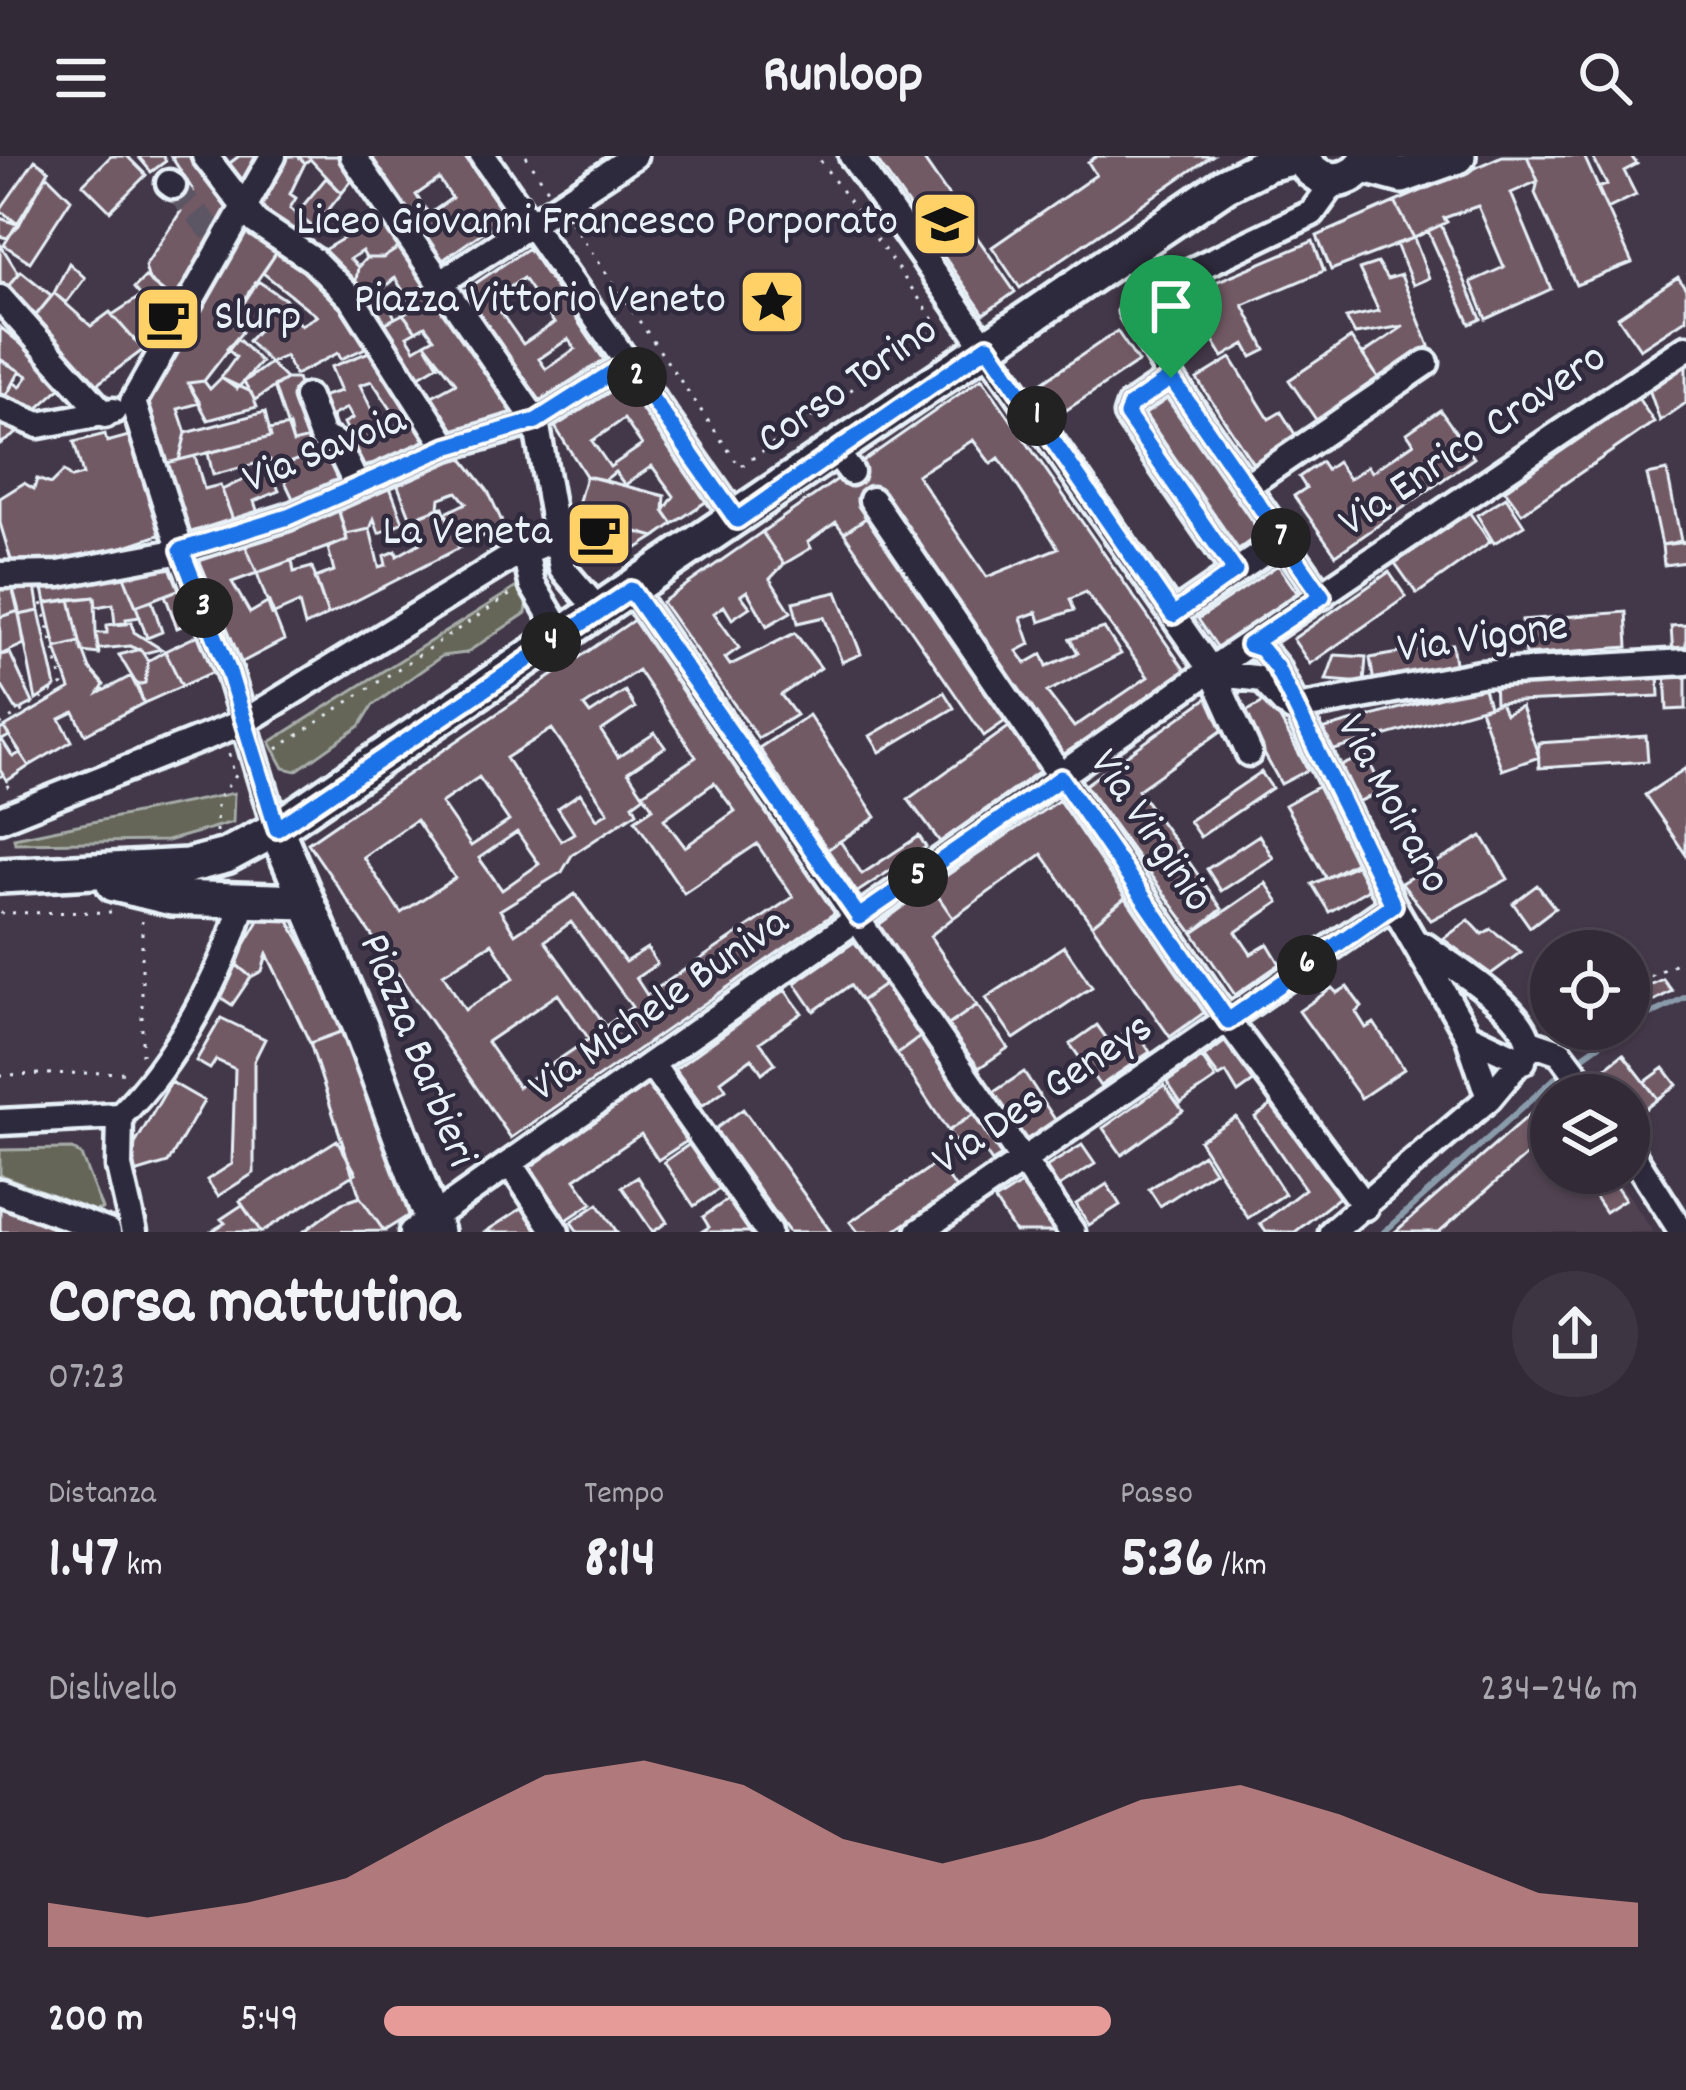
<!DOCTYPE html>
<html lang="it">
<head>
<meta charset="utf-8">
<style>
  body { margin:0; font-family:Dekko,sans-serif; background:#3d3642; color:#f1f3f6; height:100vh; display:flex; flex-direction:column; font-size:45px; white-space:nowrap }
  * { box-sizing:border-box; margin:0 }
  p { font-size:39px; color:#a8a7ad }
  .icon { flex:none; width:66px; height:66px; fill:none; stroke:currentColor; stroke-width:2; stroke-linecap:round; stroke-linejoin:round }
  .map { position:relative; height:1076px; overflow:hidden }
  .details { display:flex; flex-direction:column; background:#322a37; flex:1 }
  .details>* { flex:none }
  .tools { position:absolute; left:1530px; top:774px; display:grid; gap:24px }
  .tools a { display:grid; place-items:center; width:120px; height:120px; border-radius:50%; background:#322a37; box-shadow:0 3px 9px #0004,0 0 0 3px #4d4652; font-size:60px }
  .pin { position:absolute; display:grid; place-items:center; width:102px; height:102px; color:#fff; margin:-123px -51px; border-radius:50% 50% 50% 0; rotate:-45deg; box-shadow:0 0 12px #0007 }
  .pin .icon { rotate:45deg }
  .km { position:absolute; width:60px; height:60px; margin:-30px; border-radius:50%; background:#222; color:#fff; font-size:33px; line-height:60px; text-align:center }
  .round { display:grid; place-items:center; flex:none; width:126px; height:126px; border-radius:63px; background:#3d3642 }
  .head { display:flex; align-items:center; justify-content:space-between; height:204px; padding:0 48px }
  h1 { font-size:66px; font-weight:700; line-height:90px }
  .metrics { display:grid; grid-template-columns:repeat(3,1fr); gap:18px; height:204px; padding:12px 48px }
  .metrics div { display:grid; align-content:center }
  .metrics b { font-size:60px; font-weight:700 }
  .metrics small { font-size:33px; font-weight:400 }
  .metrics p { font-size:33px }
  .chart { height:336px; padding:24px 48px }
  .chart p { display:flex; justify-content:space-between }
  .chart svg { width:100%; height:216px; margin-top:12px; fill:#e69b98; opacity:.7 }
  ul { padding:0 48px; list-style:none; font-size:39px }
  li { display:grid; grid-template-columns:192px 144px 1fr; align-items:center; height:90px }
  li i { height:30px; border-radius:15px; background:#e69b98 }
  header { display:flex; justify-content:space-between; align-items:center; height:156px; padding:0 48px; background:#322a37; font-size:54px; font-weight:700 }
  .map>svg:first-child { display:block }
</style>
</head>
<body>
<header><svg class="icon" aria-label="menu" viewBox="0 0 24 24"><path d="M4 6h16M4 12h16M4 18h16"/></svg>Runloop<svg class="icon" aria-label="search" viewBox="0 0 24 24"><circle cx="10" cy="10" r="6"/><path d="M15 15l6 6"/></svg></header>
<div class="map">
<svg width="1686" height="1076" viewBox="0 0 1686 1076">
  <rect width="100%" height="100%" fill="#433849"/>
  <filter id="ink" filterUnits="userSpaceOnUse"><feTurbulence type="fractalNoise" baseFrequency=".00833" numOctaves="2"/><feDisplacementMap in="SourceGraphic" scale="24" xChannelSelector="R" yChannelSelector="G"/><feConvolveMatrix kernelMatrix="1 2 1 2 8 2 1 2 1" color-interpolation-filters="sRGB"/></filter>
  <g filter="url(#ink)">
    <path fill="#514251" d="M1551,939V1017H1614L1653,1076H1392Z"/>
    <path fill="#656658" stroke="#a6aca8" stroke-width="3" d="M523,427L529,437L526,457L466,497L442,500L373,549L360,570L296,615L284,612L270,586Z
      M234,637L233,666L167,685L15,687L14,682Z
      M72,993L81,999L102,1053L95,1055L0,1019V994Z"/>
    <g fill="none" stroke-linecap="round" stroke-linejoin="round">
      <path stroke="#8a9cab" stroke-width="6" d="M1629,869L1686,841
        M1575,906L1621,873
        M1384,1076L1564,914"/>
    </g>
    <path fill="#725a65" stroke="#e8f1f8" stroke-width="3" fill-rule="evenodd" d="M111,0H127L146,19L110,55L83,28Z
      M138,0H163L166,5L151,16Z
      M171,0H198L238,53L176,146L149,125L145,110L181,55L167,34L179,25L194,36Z
      M239,0H266L244,37L222,13Z
      M280,0H298L305,7L290,38L296,42L290,52L314,72L303,92L250,52Z
      M298,0H342L357,18L342,37L310,3L305,7Z
      M366,0H464L506,60L440,106ZM439,23L452,42L429,58L416,39Z
      M874,0H921L1015,136L984,158Z
      M1097,0H1212L1020,132L992,91L1096,19L1088,6Z
      M1502,0H1527L1538,25L1511,37L1551,133L1486,163L1471,126L1504,111L1478,50L1444,62L1447,66L1414,82L1395,46Z
      M1527,0H1584L1632,107L1576,129L1535,37L1538,25Z
      M1592,0H1631L1637,8L1624,15L1636,39L1607,53L1597,32L1607,29Z
      M35,4L49,14L19,69L0,54Z
      M47,19L71,43L30,106L4,89Z
      M326,22L342,37L314,72L296,58Z
      M1395,46L1414,82L1331,114L1317,80Z
      M0,62L19,69L7,82L0,80Z
      M374,64L384,65L400,91L383,102H366L362,95L350,103L358,111L354,138L317,98Z
      M247,66L281,90L229,165L242,176L204,225L188,227L200,247L178,253L186,277L179,304L163,308L145,237Z
      M1441,69L1481,163L1470,168L1428,75Z
      M1414,82L1429,122L1413,129L1396,88Z
      M1313,85L1324,115L1243,149L1266,194L1252,201L1245,188L1223,201L1211,181L1187,193L1173,168L1158,174L1149,154Z
      M0,88L19,118L3,136L0,131Z
      M281,90L358,158L374,188L341,203L338,197L295,219L285,200L270,207L248,185L260,172L238,156L258,125L286,144L279,150L301,169L317,160L263,117Z
      M400,91L425,128L407,141L395,122L382,133L395,162L376,172L354,138L358,111L366,102H383Z
      M528,92L606,207L540,252L461,137ZM523,122L554,167L523,188L492,144ZM568,183L575,193L546,213L539,203Z
      M69,107L85,122L66,147L54,137Z
      M1377,107L1387,123L1401,119L1429,190L1379,223L1363,198L1404,170L1355,178L1346,162L1379,155L1359,113Z
      M21,115L52,140L28,169L3,136Z
      M145,121L176,146L161,174L141,191L112,159L141,140L134,132Z
      M1678,121L1686,133V163L1640,193L1618,161Z
      M425,128L518,257L451,281L423,245L456,227L425,187L434,182L425,170L416,175L403,158L414,152L407,141Z
      M54,137L91,170L110,156L143,194L92,232L28,169Z
      M403,158L416,175L407,180L415,193L425,187L438,209L407,227L376,172Z
      M0,171L68,225L28,261L1,249L13,226L20,231L28,220L0,203Z
      M1117,175L1138,206L1059,259L1038,229Z
      M237,182L261,206L237,233L221,222L236,201L227,193Z
      M1351,182L1379,223L1317,265L1289,224Z
      M374,194L436,285L355,320L339,284L350,280L344,267L353,262L347,252L332,260L338,276L324,281L313,243L341,235L331,211ZM372,225L401,268L382,275L360,229Z
      M1231,202L1269,263L1281,256L1298,283L1258,306H1252L1197,223Z
      M0,204L20,215L1,249L0,248Z
      M270,207L286,223L255,244L244,226Z
      M1686,208V247L1660,265L1649,233Z
      M221,222L251,236L257,251L208,264L188,227L204,225L210,233Z
      M620,222L707,345L673,368L664,355L674,340L652,310L625,329L615,316L605,324L586,320L552,266ZM624,263L642,289L610,311L592,285Z
      M982,222L1187,517L1061,600L883,337L863,349L870,359L844,377L836,366L808,386L811,392L784,408L762,376ZM973,284L991,308L999,302L1058,392L987,421L917,319ZM1086,436L1148,521L1074,571L1047,536L1121,498L1104,472L1070,483L1078,497L1047,510L1042,498L1026,507L1017,495L1030,488L1021,462L1037,456L1040,466L1074,454L1070,443Z
      M286,223H297L318,281L293,287L274,230Z
      M1168,239L1263,376L1233,397L1138,260Z
      M1638,242L1654,266L1522,357L1505,334Z
      M1440,254L1474,302L1336,399L1294,340L1306,332L1299,321L1321,306L1326,314L1337,306L1349,323L1368,310L1372,316L1414,287L1407,277Z
      M265,256L271,281L179,304L186,277Z
      M0,258L27,271L0,288Z
      M289,270L293,287L318,281L328,292L278,311L282,315L274,318L270,304L213,319L208,297L271,281L269,274Z
      M105,278L107,286L132,279L162,378L63,411L58,403L14,414L0,367V342L24,327L34,333L37,323L51,328L64,315L71,322L83,319L74,286Z
      M328,292L350,320L296,349L278,311Z
      M460,299L488,335L504,370L459,392L446,357L466,347L457,336L440,342L439,352L411,363L394,320Z
      M195,300L204,333L220,329L236,372L184,389L163,308Z
      M269,311L279,335L254,345L260,363L236,372L222,334Z
      M1667,315L1681,385L1662,389L1647,319Z
      M586,320L665,340L664,355L673,368L655,381L575,359Z
      M387,323L403,366L379,377L374,363L370,373L346,378L336,346Z
      M1506,341L1524,369L1494,387L1477,359Z
      M336,346L347,384L257,417L242,381Z
      M443,351L459,392L328,459L315,422L334,415L328,392L347,384L346,378L370,373L379,411L386,409L384,400L396,395L397,400L420,387L411,363Z
      M1469,356L1490,386L1417,438L1395,407Z
      M575,359L655,381L636,393L571,376Z
      M870,359L1011,561L984,580L844,377Z
      M762,376L784,408L770,423L791,456L767,470L747,435L741,439L750,451L732,463L724,450L714,457L739,492L725,502L730,509L795,477L821,512L781,539L796,559L758,582L662,446Z
      M242,381L257,417L232,426L250,457L269,446L284,484L235,510L188,397Z
      M1686,386V406L1664,409L1662,389Z
      M172,404L183,432L136,450L123,418Z
      M292,404L294,416L312,411L328,459L305,470L299,447L272,459L257,417Z
      M1278,409L1298,438L1218,492L1198,463Z
      M1389,416L1406,441L1310,508L1293,483Z
      M123,418L140,461L126,463L127,468L115,469L113,448L96,451L95,441L46,447L42,427Z
      M10,422L19,455L0,461V424Z
      M34,423L39,455L19,459L11,426Z
      M183,432L196,464L177,472L165,439Z
      M837,436L861,498L842,506L824,461L798,467L793,446Z
      M95,441L96,477L99,498L82,496L70,443Z
      M70,443L80,486L56,492L46,447Z
      M152,445L162,476L147,482L136,450Z
      M19,455L24,488L0,499V461Z
      M39,455L56,531L36,544L19,459Z
      M1626,456L1628,491L1525,499L1522,464Z
      M638,461L839,754L511,982L308,687ZM638,514L696,601L643,637L653,652L635,664L684,737L757,688L793,741L647,839L636,822L657,808L647,792L625,806L575,738L515,778L500,754L562,716L572,699L637,656L633,648L644,640L628,616L665,591L655,577L618,601L601,575L635,552L625,535L590,558L584,550ZM552,573L608,656L597,663L580,637L558,652L574,677L561,685L506,602ZM479,621L509,665L471,690L441,647ZM714,627L735,655L685,691L664,663ZM416,664L455,722L401,757L363,701ZM517,676L539,708L502,734L479,702ZM571,766L632,851L606,870L545,785ZM492,787L514,822L465,854L443,818ZM558,838L589,883L518,931L487,886Z
      M132,466L134,476L161,493L145,497L130,490L98,493L96,477H107V469Z
      M1686,469V498L1673,499L1671,470Z
      M201,478L217,514L182,530L165,495Z
      M80,486L90,513L104,529L99,537L131,520L144,547L85,578L74,556L60,563L72,585L29,610L4,572L70,533L56,492Z
      M1452,488L1456,513L1374,527L1370,502Z
      M140,493L148,505L145,527L137,529L119,499Z
      M165,495L182,530L144,547L137,529L145,527L148,505Z
      M10,497L33,547L17,555L0,527V499Z
      M1335,499L1366,501L1364,527L1326,524Z
      M1686,513V553L1667,554L1665,515Z
      M1658,517L1659,540L1495,547L1494,524Z
      M1483,529L1489,550L1324,597L1318,575Z
      M944,536L954,552L880,596L870,580Z
      M1210,540L1230,569L1138,634L1180,693L1148,716L1085,629Z
      M1269,543L1308,614L1281,628L1242,558Z
      M1500,547L1505,558L1521,551L1539,601L1502,614L1480,553Z
      M809,559L876,661L827,694L759,592Z
      M1010,570L1041,614L940,686L908,643Z
      M4,572L9,580L2,584L13,601L20,597L29,610L7,625L0,614V574Z
      M1646,580L1648,605L1539,612L1538,587Z
      M1366,599L1383,635L1353,648L1334,613Z
      M1686,612V699L1645,639Z
      M1261,616L1272,632L1200,681L1189,665Z
      M1319,630L1359,704L1326,722L1285,649Z
      M1059,644L1126,741L1092,769L1042,698L953,762L931,730Z
      M1259,679L1273,702L1221,735L1207,713Z
      M919,680L926,691L856,737L827,694L840,685L862,718Z
      M1482,680L1508,723L1431,764L1401,727Z
      M1180,693L1222,753L1193,777L1148,716Z
      M1356,709L1370,732L1329,756L1312,728Z
      M1266,727L1279,746L1236,776L1251,798L1268,788L1280,808L1235,839L1193,777Z
      M1537,729L1555,752L1530,771L1513,747Z
      M931,730L953,762L930,780L977,849L947,870L877,770Z
      M1126,741L1205,856L1170,881L1092,769Z
      M286,760L349,873L310,887L267,798L262,815L251,821L234,807L261,761Z
      M1469,764L1482,778L1491,773L1521,796L1491,818L1443,783Z
      M860,782L890,825L861,845L850,829L814,855L795,827Z
      M1064,790L1092,831L1014,883L986,842Z
      M237,809L251,821L232,849L217,839Z
      M1663,823L1672,835L1629,858V839Z
      M890,825L927,876L897,898L861,845Z
      M1347,831L1362,851L1356,856L1366,872L1374,867L1404,913L1361,942L1299,855L1332,832L1337,837Z
      M785,834L802,857L760,886L775,907L762,917L752,902L721,925L726,933L702,950L675,913Z
      M977,849L1008,892L979,912L947,870Z
      M221,862L265,883L254,905V1017L218,1040L207,1024L232,1008L235,913L216,904L210,913L196,905Z
      M1097,869L1110,887L1134,871L1150,896L1100,930L1070,888Z
      M349,873L411,1058L384,1075L360,1041L310,887Z
      M927,876L980,954L948,975L897,898Z
      M1231,881L1262,920L1238,937L1226,917L1219,921L1204,901Z
      M1623,898L1658,943L1631,964L1629,939H1610L1595,920Z
      M1202,902L1216,923L1181,947L1167,926Z
      M1664,912L1677,929L1658,943L1645,926Z
      M1024,916L1056,965L1025,985L994,936Z
      M653,925L693,981L658,1004L641,978L575,1023L592,1047L565,1065L529,1010Z
      M171,926L204,945L168,1007L132,1018L135,988Z
      M1164,929L1183,955L1122,999L1103,972Z
      M1551,940V978L1439,1076H1395Z
      M1276,946L1341,1040L1295,1076H1266L1260,1068L1305,1033L1255,961Z
      M743,953L831,1076H789L715,973Z
      M980,954L1008,996L992,1006L974,980L958,990L948,975Z
      M1236,961L1285,1038L1248,1062L1199,984Z
      M337,984L356,1017L261,1076L240,1045Z
      M694,985L725,1029L694,1050L664,1006Z
      M1082,989L1095,1008L1058,1031L1046,1011Z
      M1203,998L1214,1015L1160,1050L1149,1033Z
      M938,1006L956,1033L893,1076H858L850,1066Z
      M1579,1017H1607L1625,1043L1605,1056Z
      M638,1021L667,1066L653,1076L622,1031Z
      M1023,1027L1056,1076H1015L995,1045Z
      M1107,1028L1120,1049L1089,1069L1076,1048Z
      M360,1041L384,1075L303,1076L342,1047Z
      M731,1041L756,1076H701L709,1071L703,1061Z
      M528,1048L546,1076H485Z
      M598,1048L617,1076H578L571,1066Z
      M242,1049L261,1076H210L225,1067L221,1063Z
      M0,1051L63,1076H0Z"/>
    <g fill="none" stroke-linecap="round" stroke-linejoin="round">
      <path stroke="#5c5463" stroke-width="24" stroke-dasharray="24 12" stroke-linecap="butt" d="M173,30L218,82"/>
      <g stroke="#e8f1f8" stroke-width="33">
        <path id="street" d="M205,0L256,66L313,104L353,144L447,291
          M353,0L536,265L562,412L599,455
          M483,0L737,364
          M852,0L1213,517L1249,597
          M169,27L173,30
          M440,127L634,0
          M0,142L105,259
          M1171,222L1130,250L1127,259L1235,415
          M307,241L322,281L337,288L357,330
          M133,246L186,411L229,516L276,673
          M133,246L273,0
          M0,253L39,269L113,255
          M835,295L851,316
          M1246,330L1426,207
          M872,344L1228,865L1365,1051
          M526,400L532,428L562,478
          M0,419L59,418L181,395L288,361L447,291L536,265L627,207
          M631,434L1072,1076
          M1322,440L1171,222L1132,155L1141,139L1312,57L1335,25
          M1173,459L1282,384
          M1249,489L1261,493L1276,511L1393,749L1468,879L1489,942
          M1213,517L1262,523L1285,548
          M1292,553L1480,518L1686,506
          M0,663L244,566L508,403L558,382
          M1468,879L1523,905
          M1531,886L1560,896L1592,939
          M652,909L768,1076
          M120,960C173,908 224,817 243,745
          M120,960L119,1011L134,1076
          M0,966L120,960
          M1629,993L1682,1076
          M510,1007L556,1076
          M0,1036L108,1076
          M412,1076L1229,501L1686,192
          M919,1076L1393,749
          M1332,1076L1489,942L1528,895C1537,860 1451,810 1425,790"/>
      </g>
      <g stroke="#e8f1f8" stroke-width="42">
        <path id="secondary" d="M1301,0C1317,32 1353,31 1369,0
          M1365,10L1402,20L1458,0
          M276,673L360,870L436,1076
          M0,720L187,710L226,700L276,673L1225,29L1267,8L1300,0
          M114,728L172,742L305,746"/>
      </g>
      <path stroke="#e8f1f8" stroke-width="3" stroke-dasharray="3 9" stroke-linecap="butt" d="M526,0L548,33
        M571,66L740,311L940,172L817,0
        M0,569L63,529L41,442
        M277,593L514,436
        M229,598L234,617
        M0,619L11,635
        M216,676L217,644L238,617
        M0,757L116,756
        M1629,831L1686,802
        M1547,843L1551,846
        M142,899V765
        M0,919L130,916"/>
      <use href="#street" stroke="#2f2a3d" stroke-width="24"/>
      <use href="#secondary" stroke="#2f2a3d" stroke-width="33"/>
    </g>
  </g>
  <g fill="none" stroke-linecap="round" stroke-linejoin="round" filter="url(#ink)">
    <g stroke="#fff" stroke-width="24">
      <path id="route" d="M988,190L1173,459L1235,415L1127,259L1130,250L1171,222L1322,440L1249,489L1261,493L1276,511L1393,749L1228,865L1061,622L859,761L631,434L277,673L229,516L181,394L288,361L447,291L536,265L627,207L737,364Z"/>
    </g>
    <use href="#route" stroke="#1a73e8" stroke-width="15"/>
  </g>
  <defs>
    <g id="school-square" transform="scale(3.45)"><rect x="-9" y="-9" width="18" height="18" rx="4" fill="#ffd166" stroke="#2f2a3d"/><path d="M0-5L7-2L0 1L-7-2ZM-4 1L0 2.5L4 1V4Q0 6-4 4Z" fill="#111"/></g>
    <g id="sight-square" transform="scale(3.45)"><rect x="-9" y="-9" width="18" height="18" rx="4" fill="#ffd166" stroke="#2f2a3d"/><path d="M0-6L1.8-2.2L6-1.7L2.9 1.2L3.7 5.4L0 3.3L-3.7 5.4L-2.9 1.2L-6-1.7L-1.8-2.2Z" fill="#111"/></g>
    <g id="cafe-square" transform="scale(3.45)"><rect x="-9" y="-9" width="18" height="18" rx="4" fill="#ffd166" stroke="#2f2a3d"/><path d="M-5.5-4.5H6V0H3Q3 3.5 0 3.5H-2.5Q-5.5 3.5-5.5 0ZM3-3.2v2h1.7v-2ZM-6 4.5H4V6H-6Z" fill="#111"/></g>
  </defs>
  <g fill-rule="evenodd">
    <use href="#school-square" x="945" y="68"/>
    <use href="#sight-square" x="772" y="146"/>
    <use href="#cafe-square" x="168" y="163"/>
    <use href="#cafe-square" x="599" y="378"/>
  </g>
  <g text-anchor="middle" dominant-baseline="central" stroke-width="9" stroke-linejoin="round" paint-order="stroke">
    <g font-size="45" fill="#e8f1f8" stroke="#2f2a3d" text-anchor="end">
      <text x="898" y="68">Liceo Giovanni Francesco Porporato</text>
      <text x="726" y="146">Piazza Vittorio Veneto</text>
      <text x="214" y="163" text-anchor="start">Slurp</text>
      <text x="552" y="378">La Veneta</text>
    </g>
    <g font-size="45" fill="#e8f1f8" stroke="#2f2a3d">
      <text transform="translate(849 231) rotate(-35)">Corso Torino</text>
      <text transform="translate(1474 286) rotate(-34)">Via Enrico Cravero</text>
      <text transform="translate(325 296) rotate(-22)">Via Savoia</text>
      <text transform="translate(1483 484) rotate(-8)">Via Vigone</text>
      <text transform="translate(1391 649) rotate(62)">Via Moirano</text>
      <text transform="translate(1149 676) rotate(56)">Via Virginio</text>
      <text transform="translate(660 851) rotate(-35)">Via Michele Buniva</text>
      <text transform="translate(415 895) rotate(68)">Piazza Barbieri</text>
      <text transform="translate(1044 940) rotate(-34)">Via Des Geneys</text>
    </g>
  </g>
</svg>
<div class="tools">
<a><svg class="icon" aria-label="locate" viewBox="0 0 24 24"><circle cx="12" cy="12" r="6"/><path d="M12 2v4M12 18v4M2 12h4M18 12h4"/></svg></a>
<a><svg class="icon" aria-label="layers" viewBox="0 0 24 24"><path d="M12 4l9 5-9 5-9-5zM3 14l9 5 9-5"/></svg></a>
</div>
<div class="pin" style="left:1171px;top:222px;background:#1e9e55"><svg class="icon" aria-label="arrive" viewBox="0 0 24 24"><path d="M6 21V4h12l-3 4 3 4H6"/></svg></div>
<b class="km" style="left:1037px;top:260px">1</b>
<b class="km" style="left:637px;top:221px">2</b>
<b class="km" style="left:203px;top:452px">3</b>
<b class="km" style="left:551px;top:486px">4</b>
<b class="km" style="left:918px;top:721px">5</b>
<b class="km" style="left:1307px;top:809px">6</b>
<b class="km" style="left:1281px;top:382px">7</b>
</div>
<section class="details">
<div class="head"><div><h1>Corsa mattutina</h1><p>07:23</p></div><a class="round"><svg class="icon" aria-label="share" viewBox="0 0 24 24"><path d="M12 15V3M7 8l5-5 5 5M5 13v7h14v-7"/></svg></a></div>
<div class="metrics">
<div><p>Distanza</p><b>1.47<small> km</small></b></div>
<div><p>Tempo</p><b>8:14</b></div>
<div><p>Passo</p><b>5:36<small> /km</small></b></div>
</div>
<div class="chart"><p><span>Dislivello</span>234–246 m</p>
<svg viewBox="0 0 160 44" preserveAspectRatio="none"><path d="M0 44V35L10 38L20 35L30 30L40 19L50 9L60 6L70 11L80 22L90 27L100 22L110 14L120 11L130 17L140 25L150 33L160 35V44z"/></svg>
</div>
<ul>
<li><b>200 m</b>5:49<i style="width:58%"></i></li>
</ul>
</section>
</body>
</html>
